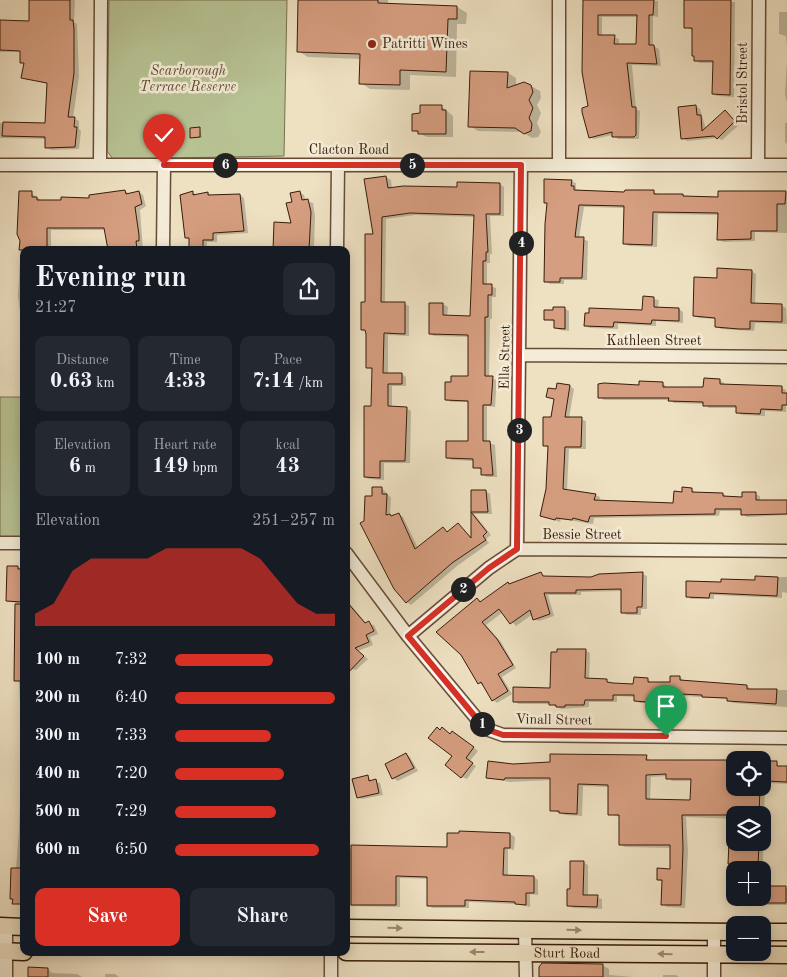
<!DOCTYPE html>
<html lang="en">
<head>
<meta charset="utf-8">
<style>
  body { margin:0; font-family:"Old Standard TT",serif; background:#242831; color:#f1f3f6; height:100vh; display:flex; flex-direction:column; font-size:19px; white-space:nowrap }
  * { box-sizing:border-box; margin:0 }
  p { font-size:16px; color:#9ea1a6 }
  .icon { flex:none; width:28px; height:28px; fill:none; stroke:currentColor; stroke-width:2; stroke-linecap:round; stroke-linejoin:round }
  .map { position:relative; flex:1; overflow:hidden }
  .panel { position:absolute; left:20px; top:246px; width:330px; height:710px; display:flex; flex-direction:column; background:#171b24; border-radius:10px; box-shadow:0 2px 12px #0003 }
  .panel>* { flex:none }
  .fabs { position:absolute; left:726px; top:751px; display:grid; gap:10px }
  .fabs a { display:grid; place-items:center; width:45px; height:45px; border-radius:10px; background:#171b24; box-shadow:0 2px 12px #0003; font-size:25px }
  .pin { position:absolute; display:grid; place-items:center; width:42px; height:42px; color:#fff; margin:-51px -21px; border-radius:50% 50% 50% 0; rotate:-45deg; box-shadow:0 0 5px #0007 }
  .pin .icon { rotate:45deg }
  .km { position:absolute; width:25px; height:25px; margin:-12px; border-radius:50%; background:#222; color:#fff; font-size:14px; line-height:25px; text-align:center }
  .round { display:grid; place-items:center; flex:none; width:52px; height:52px; border-radius:10px; background:#242831 }
  .headline { display:flex; align-items:center; justify-content:space-between; height:85px; padding:0 15px }
  h1 { font-size:28px; font-weight:800; line-height:38px }
  .stats { display:grid; grid-template-columns:repeat(3,1fr); gap:8px; height:85px; padding:5px 15px }
  .stats div { display:grid; align-content:center; border-radius:10px; background:#242831; text-align:center }
  .stats b { font-size:21px; font-weight:800 }
  .stats small { font-size:14px; font-weight:400 }
  .stats p { font-size:14px }
  .chart { height:140px; padding:10px 15px }
  .chart p { display:flex; justify-content:space-between }
  .chart svg { width:100%; height:90px; margin-top:5px; fill:#d93025; opacity:.7 }
  .action { display:flex; gap:10px; margin-top:auto; padding:10px 15px }
  .action a { flex:1; height:58px; border-radius:10px; background:#d93025; color:#fff; font-size:20px; font-weight:800; line-height:58px; text-align:center }
  .action a+a { background:#242831; color:#f1f3f6 }
  ul { padding:0 15px; list-style:none; font-size:16px }
  li { display:grid; grid-template-columns:80px 60px 1fr; align-items:center; height:38px }
  li i { height:12px; border-radius:6px; background:#d93025 }
  .map>svg:first-child { display:block }
</style>
</head>
<body>
<div class="map">
<svg width="787" height="977" viewBox="0 0 787 977">
  <rect width="100%" height="100%" fill="#eee1c2"/>
  <filter id="stains"><feTurbulence type="fractalNoise" baseFrequency=".004" numOctaves="4"/><feColorMatrix values="0 0 0 0 .2 0 0 0 0 .09 0 0 0 0 .02 0 0 0 .5 -.17"/></filter>
  <radialGradient id="worn" r=".72"><stop offset=".6" stop-color="#630" stop-opacity="0"/><stop offset="1" stop-color="#630" stop-opacity=".3"/></radialGradient>
  <path fill="#b8c394" stroke="#786f4f" d="M109,0H287L284,156L113,159L107,151Z
    M0,397H24V543L0,542Z"/>
  <path fill="#0003" fill-rule="evenodd" d="M30,0H75L74,22L77,24L79,76L73,118L79,121V129L81,131L79,149L51,150L46,147V139L0,138V123L46,124L48,84L23,78L25,64L21,62L22,52H0V22H30Z
    M299,0H388V5L457,7L467,13L466,24H457L456,77L410,75V90L370,89L361,83V59L308,57L298,51Z
    M584,0L658,1V17L653,16V46L659,49L661,66L632,65L636,109L640,111L639,139H618L613,135L594,139L590,137ZM602,17H638V45H619V39L614,37H602Z
    M686,0L735,2L734,97L717,96L713,94L714,63H699L695,60L693,30L685,27Z
    M779,12H787V47L786,36L779,34Z
    M787,60V103L785,94Z
    M508,73L516,78V86H531L540,91L541,98L537,105L541,113L537,123L541,132L538,137L532,138L522,132L478,131L470,126Z
    M441,106L453,116V137H427L413,130L421,115Z
    M696,106L700,109L706,129L725,112L739,125L722,140L717,138L687,141L682,138Z
    M161,119L170,124L166,130L157,125Z
    M785,123H787V144L785,142Z
    M200,129L202,138L192,137Z
    M386,177L391,180L392,189L458,188L500,184L504,187V216H490L492,254H490V263H487V285L496,288V297H492V319H490L489,378L497,380L495,407L487,406V442L495,445L497,477H487L482,474V470L474,467V461L452,460L448,458L469,442V402H451L446,399L469,377L470,337L434,336L430,334L443,304L448,307L447,317H471L475,217L415,215L386,219L385,303L405,304L409,306V336L388,335V374H402L406,377V386H392V408H406L411,411L410,463H384V480L369,479L365,477L373,408V370L367,367V332L362,330L374,236Z
    M571,181L576,183V189L579,190L626,194L653,192L658,194L683,195L687,198H719V192H787V233L755,232V241L723,242L718,239L719,215L658,214L657,247L629,246L624,243L625,208L584,207L579,238L588,241L587,280H564V284H550L545,281L549,204L545,202Z
    M125,191L130,194L139,192L143,195L146,206L140,210L143,250H109L106,230H51V250H24V320L21,319L18,296L21,241L31,193L42,201L90,199Z
    M192,192L197,195L208,193L212,196L240,195L244,198L248,233L217,235V242H207V250H190V240L186,237L181,194Z
    M299,192L304,195L306,201L313,203L315,216L314,250H275L292,224L294,203Z
    M751,271L756,274L755,304L782,306L786,308L787,324L755,323L754,331L721,329L716,326L717,319L699,318L694,315L718,279Z
    M644,297L659,300L658,308L679,309L683,312V323L656,321V326L618,324V329L590,328L586,326L644,312Z
    M564,308L569,311V331L560,330L556,328V322L545,319Z
    M24,329V393L20,391Z
    M719,380L724,383V386L782,388L786,390V412L765,411V416L742,415L737,412V408H709L705,404L674,403L670,400H604L599,397L663,383L667,388L705,389Z
    M570,386L574,389L569,418L581,419L586,421V449H569L567,490L595,495L600,497L599,502L674,505L683,493L692,489L696,494H723L727,497L744,498L755,494L760,496V501L787,503V515L747,517L742,514V511H720L719,516L594,518L593,524L561,519L560,522L541,516L547,489L549,448L545,446L555,400L548,397Z
    M382,488L391,498L390,515L398,514L403,517L418,548L443,528L448,532L458,524L472,538V491H485L490,494L492,514H474L491,535L486,539L489,543L457,566L411,605L407,602L365,522L373,498Z
    M8,567L24,568V906L14,903L11,898L16,869L19,831L23,715L22,704L20,703L19,682L15,680L16,603L8,601Z
    M541,573L546,578L591,579L642,574L647,576V609H641V615H627L622,612V591L581,592V595H548L554,616L539,621L534,619L533,614L516,626L503,612L486,625L501,642L516,668L502,677L512,694L497,703L493,700L484,686L479,683L477,599L482,602L510,585Z
    M756,577H787V593L782,592V598L714,595V599H691L687,596L722,584L756,581Z
    M346,599L367,624L374,625L378,634L370,637L373,645L358,651L368,659L356,670L346,668Z
    M585,650L590,653L589,680H606L611,684L635,685L647,679L652,683H672V677H680L685,682L747,686L752,690H787V707L733,703L728,699L684,696V701L652,700V703H640L636,701V697L617,696V702H589V707L561,709L551,704H519L515,702L551,689Z
    M457,735L478,751L469,762L476,766L467,779L462,777L454,755Z
    M406,754L410,757L418,771L398,781L393,778Z
    M646,757L651,761H735V788H762V763L766,767L787,768V784L765,783L764,821L762,815H735V819L686,817L688,852L685,908L667,907L662,904L663,882L658,879L671,870V848L625,847L620,844V817L609,814V787L583,786L582,816L565,815L551,810V780L509,782L488,777L513,765ZM667,776L672,781H692L691,801L650,800L651,777Z
    M367,776L372,781L380,783L383,795L362,799L358,797Z
    M448,834H510L515,837L514,850L508,849V876L534,877L538,880V895L530,894V907L516,904L469,902V908H433L428,906L429,879L400,878V907L346,906V849L448,848Z
    M730,841L763,847V867L734,866L729,863Z
    M583,862L588,865V896L602,899V909L573,908L568,905L571,890Z
    M768,887L787,888V905H734L729,902V889L735,890V898H762V890H768Z
    M602,965L609,969V975L633,977H540Z
    M48,969L52,973L77,974L82,977H29Z
    M105,974H115L119,977H105Z
    M663,975H676L679,977H663Z"/>
  <path fill="#d69e80" stroke="#381b0a" fill-rule="evenodd" d="M29,0H70V20H73L74,29V73L68,117H75L74,127H77L75,147L45,148V137L2,136L3,122L45,123L47,83L21,78L24,63H20V51L0,50V20L29,21Z
    M298,0H378V3L457,6V19H448L446,72L400,70V85L359,84L360,54L297,52Z
    M583,0H654L653,15H649V45H654L657,64L627,63L632,107H636V135L634,137H612V132L589,138L582,112V108L588,106L582,72ZM598,15H637L636,44H614L615,35H598Z
    M684,0H731L730,95L712,94L713,61H694V56H692V28H684Z
    M470,71L508,72L507,88L524,82L531,85L533,92L529,100L533,108L529,118L532,124L531,131L524,134L515,128L468,127Z
    M420,105H442V110H446V134H418V131H412V114L420,113Z
    M696,105L697,115H701L702,131L725,110L735,121L717,139L714,136L681,139L678,107Z
    M160,118L169,122L164,130L155,126Z
    M200,127V137L190,138V128Z
    M386,176L388,188L403,186L457,187V182L500,183V214H486L488,252H486V261H483V284H492V295H488V317H485V376H493L491,405H483V441H490L493,475H481V468H473V459L446,458V441H468V401L445,400V382H451V376H468V335L429,334V303H443V315L470,316L474,215L410,213L382,217L381,302H405V334L384,333L383,373H402V384H388V406L407,407L405,461H380V478L364,477V406H371L372,368H366V334L365,330H361V302H365V234H373L364,179Z
    M544,179L572,180L571,186H574V190L624,192L625,190H654V194H683V196L718,197V191H786L785,204H777V231H751V239L717,240L718,213L653,212L652,245L623,244L624,206L579,205L575,237H584L582,278H560V282H544L545,224L547,203H544Z
    M125,190L126,194L139,191L142,204L135,207L139,235V241H136L137,250H108L104,228H47V250H19L20,241L17,234L19,191H32V197H37V200H61V197L89,198V195Z
    M193,191V195L208,192V195L240,194L244,231L213,233V240H203V250H189V238H185L180,195Z
    M300,191L302,200L308,199L311,212L309,250H273L274,222L291,223L286,203L292,202L290,193Z
    M717,268L752,270L751,303L782,304V322L750,321V329H739L715,327V318L693,316L694,277L717,278Z
    M643,296L654,297V307L679,308V321L652,320L651,324L614,322L613,327L584,326L585,313H589V308L642,310Z
    M553,307H565V329L554,328V320H544V310H553Z
    M704,378L720,379V384L782,386V393H787V405H782V410L761,409L760,414L736,413V406H703V402L668,401L669,398H598V384L604,383L639,385V381L663,382V387H703Z
    M557,383L570,385L565,417H582L581,447H565L563,489L596,494L594,500L673,503L674,491L682,492V487L692,488V492L723,493V496L742,497V492H756V500H787V514L741,515V509H715V514L590,516L588,522L573,518L572,520L556,518L555,520L540,516L546,489L548,446H543V417H551L554,399L546,397L548,388L556,389Z
    M372,487H382V494H387L386,515L390,514L391,516L399,513L415,549L443,527L447,532L458,523L471,538V490H486L488,512H471L487,532L483,536L486,540L452,563L406,603L394,589L360,523L364,521L365,496H372Z
    M7,566H18V569H23L22,602L6,601Z
    M541,572L543,576L591,577L599,574L643,572L642,607H637V613H621V589L576,590V593H544L550,614L533,620L530,610L510,624L499,609L482,622L497,639L513,665L498,674L508,691L492,701L481,682L478,684L461,655L436,632L477,598L480,602L508,582L509,584Z
    M755,576L778,577L777,596L710,593L709,598L686,597V581L721,582V579L755,580Z
    M346,601L365,623L369,621L374,631L366,635L369,642L355,648L364,656L346,675Z
    M15,604H24V681H14Z
    M557,649H586L585,678L607,679V682L613,683L633,684L634,677L648,678V682H670V676H680V680L747,685V689H777L776,704L727,701V698L702,697V695L680,694V699L647,698V702L634,701V695H613V700H585L584,705H565V707H556V705H549V702H513V687L550,688L551,652H557Z
    M437,727L440,730L442,727L450,734L452,731L474,747L466,758L473,763L461,778L445,765L452,756L428,738Z
    M406,753L414,768L392,779L385,764Z
    M550,754L647,755L646,760H735V788H760L759,815H682L683,849L681,905H661L662,880H657V868L670,869V845H619V815H608V785L578,784L577,814L559,813V811H550V778H505L504,780L486,778L488,761L513,764L550,762ZM666,774V779H691L690,800L646,799V775Z
    M767,761H777V766H787V782L766,781Z
    M368,775L369,781L376,779L379,793L357,798L352,779Z
    M459,831L510,833V848H504L503,875L534,876V893H526V905L515,904V902L465,900V906H427V877L396,876V905H351V845L447,847V833H459Z
    M729,842L759,844L758,865L728,864Z
    M570,861H584L583,895H598L597,907L567,906V889H570Z
    M11,868H24V904H12L13,899H10Z
    M767,886H786V903H767Z
    M542,963L603,964V977H539V967Z
    M28,967L48,968V977H28Z"/>
  <g fill="none" stroke-linecap="round" stroke-linejoin="round">
    <g stroke="#664c38" stroke-width="15">
      <path id="minor" d="M0,165H787
        M100,165L101,0
        M559,165V0
        M758,165L759,0
        M163,250L164,165
        M337,250L338,165
        M521,355L787,357
        M0,543H24
        M517,549L521,165
        M346,553L408,636L477,719L489,730L503,735L787,738
        M408,636L489,568L517,549L787,551
        M525,929L526,977
        M714,932V977
        M331,952V977
        M6,977V926"/>
    </g>
    <g stroke="#381b0a" stroke-width="19">
      <g id="major">
        <path d="M0,926L24,927"/>
        <path d="M346,928L735,932"/>
        <path d="M762,932H787"/>
        <path d="M0,951L24,952"/>
        <path id="s1" d="M346,952L787,955"/>
      </g>
    </g>
    <use href="#minor" stroke="#f4ecd7" stroke-width="12"/>
    <use href="#major" stroke="#eee1c2" stroke-width="16"/>
  </g>
  <defs><path id="oneway-solid" d="M-6-.8H1V-3.2L6.5 0L1 3.2V.8H-6Z" transform="scale(1.25)"/></defs>
  <g fill="#9c886f">
    <use href="#oneway-solid" transform="translate(395 928) rotate(1)"/>
    <use href="#oneway-solid" transform="translate(574 930) rotate(1)"/>
    <use href="#oneway-solid" transform="translate(477 952) rotate(-180)"/>
    <use href="#oneway-solid" transform="translate(665 954) rotate(-179)"/>
  </g>
  <g fill="none" stroke-linecap="round" stroke-linejoin="round">
    <g stroke="#fff" stroke-width="10">
      <path id="route" d="M164,165H521L517,549L489,568L408,636L477,719L489,730L503,735L666,736"/>
    </g>
    <use href="#route" stroke="#d93025" stroke-width="6"/>
  </g>
  <circle fill="#8f2418" stroke="#f4ecd7" stroke-width="2" cx="372" cy="44" r="5"/>
  <g text-anchor="middle" dominant-baseline="central" stroke-width="5" stroke-linejoin="round" paint-order="stroke">
    <g font-size="14" fill="#381b0a" stroke="#f4ecd7" text-anchor="start">
      <text x="382" y="44">Patritti Wines</text>
    </g>
    <g font-size="14" font-style="italic" fill="#5e4d33" stroke="#f4ecd7">
      <text x="188" y="71">Scarborough<tspan x="188" dy="16">Terrace Reserve</tspan></text>
    </g>
    <g font-size="14" fill="#381b0a" stroke="#f4ecd7">
      <text transform="translate(743 83) rotate(-90)">Bristol Street</text>
      <text x="349" y="150">Clacton Road</text>
      <text x="654" y="341">Kathleen Street</text>
      <text transform="translate(505 357) rotate(-89)">Ella Street</text>
      <text x="582" y="535">Bessie Street</text>
      <text transform="translate(554 720) rotate(1)">Vinall Street</text>
      <text stroke="none"><textPath href="#s1" startOffset="221">Sturt Road</textPath></text>
    </g>
  </g>
  <rect width="100%" height="100%" filter="url(#stains)"/>
  <rect width="100%" height="100%" fill="url(#worn)"/>
</svg>
<div class="fabs">
<a><svg class="icon" aria-label="locate" viewBox="0 0 24 24"><circle cx="12" cy="12" r="6"/><path d="M12 2v4M12 18v4M2 12h4M18 12h4"/></svg></a>
<a><svg class="icon" aria-label="layers" viewBox="0 0 24 24"><path d="M12 4l9 5-9 5-9-5zM3 14l9 5 9-5"/></svg></a>
<a>+</a>
<a>−</a>
</div>
<div class="pin" style="left:666px;top:736px;background:#1e9e55"><svg class="icon" aria-label="arrive" viewBox="0 0 24 24"><path d="M6 21V4h12l-3 4 3 4H6"/></svg></div>
<div class="pin" style="left:164px;top:165px;background:#d93025"><svg class="icon" aria-label="check" viewBox="0 0 24 24"><path d="M5 12l5 5 9-10"/></svg></div>
<b class="km" style="left:482px;top:724px">1</b>
<b class="km" style="left:463px;top:589px">2</b>
<b class="km" style="left:519px;top:430px">3</b>
<b class="km" style="left:521px;top:243px">4</b>
<b class="km" style="left:412px;top:165px">5</b>
<b class="km" style="left:225px;top:165px">6</b>
<section class="panel">
<div class="headline"><div><h1>Evening run</h1><p>21:27</p></div><a class="round"><svg class="icon" aria-label="share" viewBox="0 0 24 24"><path d="M12 15V3M7 8l5-5 5 5M5 13v7h14v-7"/></svg></a></div>
<div class="stats">
<div><p>Distance</p><b>0.63<small> km</small></b></div>
<div><p>Time</p><b>4:33</b></div>
<div><p>Pace</p><b>7:14<small> /km</small></b></div>
</div>
<div class="stats">
<div><p>Elevation</p><b>6<small> m</small></b></div>
<div><p>Heart rate</p><b>149<small> bpm</small></b></div>
<div><p>kcal</p><b>43</b></div>
</div>
<div class="chart"><p><span>Elevation</span>251–257 m</p>
<svg viewBox="0 0 160 44" preserveAspectRatio="none"><path d="M0 44V38L10 33L20 17L30 11L40 11L50 11L60 11L70 6L80 6L90 6L100 6L110 6L120 11L130 22L140 33L150 38L160 38V44z"/></svg>
</div>
<ul>
<li><b>100 m</b>7:32<i style="width:61%"></i></li>
<li><b>200 m</b>6:40<i style="width:100%"></i></li>
<li><b>300 m</b>7:33<i style="width:60%"></i></li>
<li><b>400 m</b>7:20<i style="width:68%"></i></li>
<li><b>500 m</b>7:29<i style="width:63%"></i></li>
<li><b>600 m</b>6:50<i style="width:90%"></i></li>
</ul>
<div class="action"><a>Save</a><a>Share</a></div>
</section>
</div>
</body>
</html>
